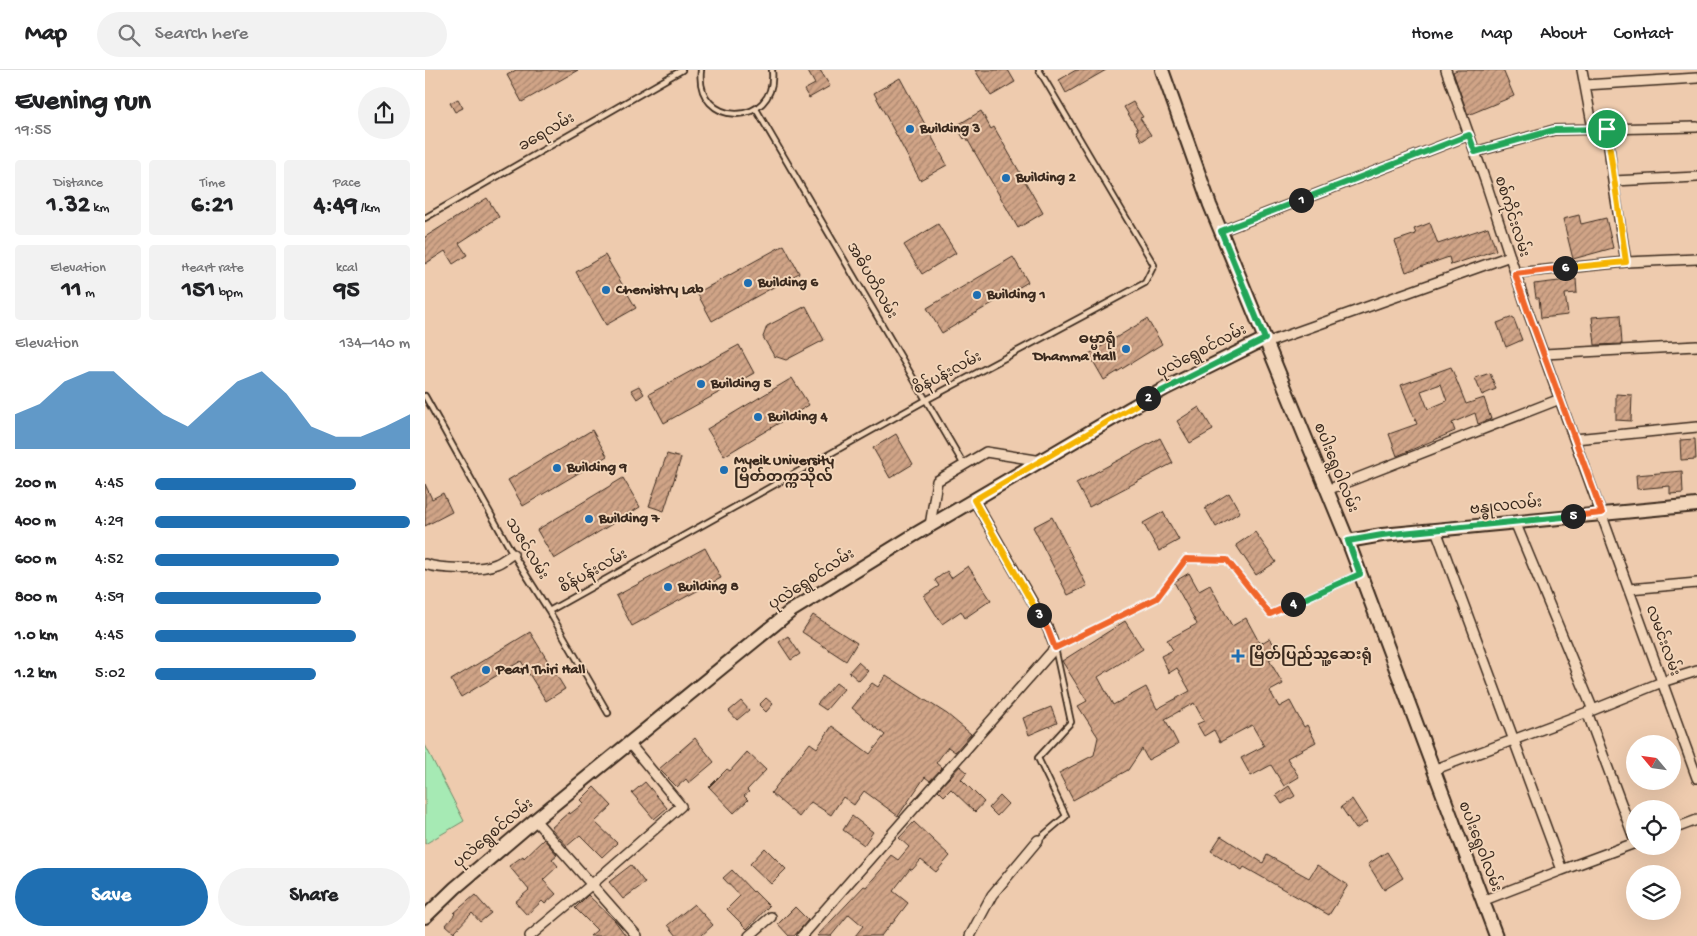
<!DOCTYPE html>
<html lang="en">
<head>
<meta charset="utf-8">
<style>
  body { margin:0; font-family:"Gochi Hand","Noto Sans Myanmar",sans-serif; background:#f2f2f2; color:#202124; height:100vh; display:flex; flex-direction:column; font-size:19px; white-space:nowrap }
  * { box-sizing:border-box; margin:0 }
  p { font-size:16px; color:#757577 }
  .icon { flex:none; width:28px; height:28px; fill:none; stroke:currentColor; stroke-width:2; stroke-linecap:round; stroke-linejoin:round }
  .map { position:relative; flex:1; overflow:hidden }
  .panel { display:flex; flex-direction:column; background:#fff; width:425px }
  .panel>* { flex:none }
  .needle { width:32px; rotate:299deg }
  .controls { position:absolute; left:1201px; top:665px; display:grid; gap:10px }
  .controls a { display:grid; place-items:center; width:55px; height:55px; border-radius:50%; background:#fff; box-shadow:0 5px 20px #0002; font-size:25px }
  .pin { position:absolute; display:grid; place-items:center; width:42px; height:42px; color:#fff; margin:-21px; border:2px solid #fff; border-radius:50%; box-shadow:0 1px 5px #0007 }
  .km { position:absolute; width:25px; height:25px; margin:-12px; border-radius:50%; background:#222; color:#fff; font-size:14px; line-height:25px; text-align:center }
  .round { display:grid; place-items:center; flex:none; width:52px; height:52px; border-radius:26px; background:#f2f2f2 }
  .summary { display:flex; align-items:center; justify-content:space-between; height:85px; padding:0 15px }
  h1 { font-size:28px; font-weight:700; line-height:38px }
  .metrics { display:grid; grid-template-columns:repeat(3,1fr); gap:8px; height:85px; padding:5px 15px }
  .metrics div { display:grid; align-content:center; border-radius:5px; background:#f2f2f2; text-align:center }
  .metrics b { font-size:25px; font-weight:700 }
  .metrics small { font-size:14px; font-weight:400 }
  .metrics p { font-size:14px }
  .chart { height:140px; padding:10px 15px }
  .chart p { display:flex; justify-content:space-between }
  .chart svg { width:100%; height:90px; margin-top:5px; fill:#1f6fb2; opacity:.7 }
  .button { display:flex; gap:10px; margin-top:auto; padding:10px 15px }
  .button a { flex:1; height:58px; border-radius:30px; background:#1f6fb2; color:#fff; font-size:20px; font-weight:700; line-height:58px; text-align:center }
  .button a+a { background:#f2f2f2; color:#202124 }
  ul { padding:0 15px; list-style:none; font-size:16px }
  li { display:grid; grid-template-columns:80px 60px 1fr; align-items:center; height:38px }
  li i { height:12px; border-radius:6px; background:#1f6fb2 }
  header { display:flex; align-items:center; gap:30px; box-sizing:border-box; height:70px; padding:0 25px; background:#fff; border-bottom:1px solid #e0e0e0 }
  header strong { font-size:24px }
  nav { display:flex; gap:28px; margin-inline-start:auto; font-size:18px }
  .search { width:350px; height:45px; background:#f2f2f2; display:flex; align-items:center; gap:12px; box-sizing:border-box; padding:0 18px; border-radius:28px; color:#757577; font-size:19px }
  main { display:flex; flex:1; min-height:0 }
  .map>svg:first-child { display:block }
</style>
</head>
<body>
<header>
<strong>Map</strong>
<div class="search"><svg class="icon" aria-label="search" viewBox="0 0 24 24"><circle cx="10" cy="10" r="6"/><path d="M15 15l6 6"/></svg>Search here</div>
<nav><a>Home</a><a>Map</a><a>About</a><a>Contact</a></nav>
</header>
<main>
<section class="panel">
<div class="summary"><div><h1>Evening run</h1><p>19:55</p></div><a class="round"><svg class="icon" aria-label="share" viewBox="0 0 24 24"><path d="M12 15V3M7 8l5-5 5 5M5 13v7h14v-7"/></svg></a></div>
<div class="metrics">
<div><p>Distance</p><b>1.32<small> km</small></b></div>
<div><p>Time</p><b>6:21</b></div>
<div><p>Pace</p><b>4:49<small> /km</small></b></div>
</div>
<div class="metrics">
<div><p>Elevation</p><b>11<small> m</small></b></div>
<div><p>Heart rate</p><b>151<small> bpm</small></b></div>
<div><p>kcal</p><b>95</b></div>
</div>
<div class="chart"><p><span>Elevation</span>134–140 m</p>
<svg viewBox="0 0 160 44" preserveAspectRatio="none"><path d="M0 44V27L10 22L20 11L30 6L40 6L50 17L60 27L70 33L80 22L90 11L100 6L110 17L120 33L130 38L140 38L150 33L160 27V44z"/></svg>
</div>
<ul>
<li><b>200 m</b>4:45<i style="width:79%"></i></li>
<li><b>400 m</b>4:29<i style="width:100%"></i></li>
<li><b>600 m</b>4:52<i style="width:72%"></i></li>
<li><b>800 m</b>4:59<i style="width:65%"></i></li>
<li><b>1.0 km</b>4:45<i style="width:79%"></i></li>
<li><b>1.2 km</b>5:02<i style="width:63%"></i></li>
</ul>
<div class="button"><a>Save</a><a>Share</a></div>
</section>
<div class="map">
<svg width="1272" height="866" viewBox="0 0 1272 866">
  <defs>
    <pattern id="building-hatch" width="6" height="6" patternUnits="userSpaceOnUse" patternTransform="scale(1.25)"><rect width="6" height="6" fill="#d0a487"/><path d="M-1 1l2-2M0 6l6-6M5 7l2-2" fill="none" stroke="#aa866e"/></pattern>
  </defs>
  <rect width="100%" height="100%" fill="#eecbae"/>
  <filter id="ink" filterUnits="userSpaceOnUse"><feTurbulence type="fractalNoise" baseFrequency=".02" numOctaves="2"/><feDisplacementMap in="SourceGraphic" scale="10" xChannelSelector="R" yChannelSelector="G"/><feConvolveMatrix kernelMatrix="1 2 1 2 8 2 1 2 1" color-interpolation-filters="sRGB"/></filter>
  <g filter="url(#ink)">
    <path fill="#a6eab4" stroke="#708a69" d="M0,675L39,751L0,774Z"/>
    <path fill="url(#building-hatch)" stroke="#3b2a1e" fill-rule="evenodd" d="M91,0H153L97,32L82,5Z
      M382,0H395L405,16L384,28L379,20L390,14Z
      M550,0H583L590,12L566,26Z
      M651,0H681L641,23L634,10Z
      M1032,0H1078L1089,26L1043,45L1028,2Z
      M475,8L522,95L495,110L449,23Z
      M33,29L38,38L30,42L25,33Z
      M708,32L718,47L715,48L726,65L717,71L711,61L713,60L699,37Z
      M556,41L566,59L569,57L618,143L593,158L541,67L539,69L531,56Z
      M62,128L74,147L34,173L42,185L28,194L20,181L0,194V167Z
      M1154,145L1156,154L1181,148L1188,178L1148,189L1138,149Z
      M1005,153L1013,174L1063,157L1071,180L1026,195L1024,187L981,202L970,171L991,164L989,159Z
      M513,154L531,183L497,204L479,175Z
      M359,175L374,203L287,251L272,223Z
      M180,185L211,238L181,255L151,202Z
      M588,187L603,212L517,263L502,238Z
      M1151,209L1152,223L1140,224L1143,245L1116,248L1114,228H1111L1109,214Z
      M381,236L399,270L361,290L349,286L338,267L342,256Z
      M1195,245L1197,274L1170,275L1167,247Z
      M1088,247L1097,270L1081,277L1072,253Z
      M722,249L737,274L679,310L664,284Z
      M314,275L329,303L239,353L224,324Z
      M1026,297L1041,334L1059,328L1066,349L1053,354L1050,343L1027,353L1030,361L972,386L964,364L992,354L976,315ZM1016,314L1022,331L1003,339L996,321Z
      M1065,303L1071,319L1057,325L1050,308Z
      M367,308L384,335L299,386L282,359Z
      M214,316L219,324L212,329L206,320Z
      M1191,324L1207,325L1206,351L1191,350Z
      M774,337L788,360L765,373L752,351Z
      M167,360L182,386L98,436L83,410Z
      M471,364L488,394L465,408L448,378Z
      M735,368L748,393L664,437L651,413Z
      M1270,369L1271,389L1256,390L1255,370Z
      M242,384L256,388L239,441L224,436Z
      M1257,401L1258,423L1245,424V416L1212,419L1211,405Z
      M198,408L215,437L129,489L112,460Z
      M0,414L7,429L18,423L27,442L0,456Z
      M804,423L815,442L791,457L780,438Z
      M738,442L754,470L734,481L718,453Z
      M627,447L662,516L643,525L608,457Z
      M830,462L851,492L831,505L811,475Z
      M280,478L296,508L207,556L191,526Z
      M543,496L566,530L540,548L536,541L517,554L499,526L514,516L510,510L522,501L526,508Z
      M764,503L774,521L785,515L807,556L821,548L835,574L845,568L854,584L844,590L858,614L845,621L854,637L865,631L879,657L882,655L891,672L862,688L874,707L859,716L846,695L826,706L816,688L839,676L827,655L795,672L789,660L779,666L772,654L779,651L769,633L740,649L753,674L723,690L717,679L703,700L648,730L634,703L669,685L673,667L653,636L662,631L637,591L700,551L718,579L673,607L688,635L721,617L732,639L765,621L752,598L744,603L736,586L748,580L742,570L772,554L749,512Z
      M388,545L432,573L421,591L377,562Z
      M105,562L140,619L121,631L96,591L36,627L26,610Z
      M363,566L375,584L366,590L354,572Z
      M433,592L443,601L434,611L424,602Z
      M461,605L522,644L546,664L530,682L523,677L511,693L517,698L505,711L500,707L473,746L439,721L429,735L418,727L406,745L386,732L374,747L346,723L385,673L392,678L407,656L445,684L460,665L427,638L447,613L453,617Z
      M411,613L419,619L401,640L392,634Z
      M341,628L348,634L341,642L334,635Z
      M316,631L324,640L312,650L304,641Z
      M626,637L632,653L604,665L598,648Z
      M270,668L289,692L264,713L261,709L252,717L234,699Z
      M322,682L341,700L322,720L324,722L319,726L323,730L309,743L284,717L302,699L305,701Z
      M535,696L542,702L536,709L559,732L550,742L526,719L519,726L513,720Z
      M220,712L242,738L229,749L207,723Z
      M864,716L870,726L857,734L851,725Z
      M169,717L187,736L170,752L192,773L177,787L155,765L142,776L126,758L144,742L145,744L159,733L156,730Z
      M575,726L583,734L572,746L564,738Z
      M927,729L942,752L931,759L916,737Z
      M427,746L448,762L439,775L418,760Z
      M489,752L525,786L511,802L496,790L487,800L485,799L468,821L483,833L467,854L466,853L456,866H430L438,856L424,844L406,866H392L439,816L441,817L462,793L460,792L466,785L473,790L484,777L474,768Z
      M796,766L838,793L842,785L884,808L892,795L923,815L904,845L819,797L817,800L786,781Z
      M119,769L132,785L127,789L133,796L118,810L131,824L120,834L117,831L102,845L90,832L104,820L84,796L98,786L99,788Z
      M340,778L361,799L346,814L325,794Z
      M962,782L978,808L959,820L943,794Z
      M206,795L220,813L198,829L184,812Z
      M307,800L328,822L329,821L344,836L322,859L302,839L315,826L298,808Z
      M50,825L66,843L55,852L47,843L29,862L21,855L30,844L29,843Z
      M163,825L190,851L201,866H165L172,860L150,838Z
      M269,834L288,855L276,866H252L243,855Z
      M370,837L383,850L369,866H364L353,854Z"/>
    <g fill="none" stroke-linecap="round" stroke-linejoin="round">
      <g stroke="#3b2a1e" stroke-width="8">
        <path id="lane" d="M276,0C269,58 353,59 347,0
          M331,39L539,395
          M0,148L257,0
          M0,326L88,484L124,541L183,643
          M124,541L501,330L720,213L729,195L614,0
          M613,770L641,746L613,688L646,652L630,578L732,528L761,489L802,490L845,544L935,504"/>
      </g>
      <g stroke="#3b2a1e" stroke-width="12">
        <path id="street" d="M1021,0L1061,113L1102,239L1272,708
          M1157,0L1168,59
          M1160,15L1272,8
          M1182,59L1188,111L1272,107
          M1050,82L1129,60L1272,57
          M1188,111L1201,192
          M796,161L1044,65
          M1090,203L1201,192L1272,189
          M841,273L1085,186
          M1119,284L1272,276
          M1150,369L1272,357
          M902,420L1135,329
          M1090,452L1168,640L1237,612L1272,601
          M505,456L512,411L561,382L617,391
          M1011,460L1137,800L1057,831
          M0,494C15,499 56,501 71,494C77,492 82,487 88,484
          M1204,519L1272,513
          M1162,642L1210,771
          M1008,700L1168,640
          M110,750L212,866
          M1248,759L1272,750
          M1137,800L1210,773
          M105,866L166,815L256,736L204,673
          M324,866L346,847
          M377,866L630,578L623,559L549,430
          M545,866L567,825L613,770"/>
      </g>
      <g stroke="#3b2a1e" stroke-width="16">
        <path id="secondary" d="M737,0L785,135L923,471L1071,866
          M923,471L957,465L1272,435
          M0,847L30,818L110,750L366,541L489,465L704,339L741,318L840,269"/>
      </g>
      <use href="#lane" stroke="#f2d5b9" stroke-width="4.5"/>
      <use href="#street" stroke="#f2d5b9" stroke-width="9"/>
      <use href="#secondary" stroke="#f2d5b9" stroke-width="12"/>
    </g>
  </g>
  <g fill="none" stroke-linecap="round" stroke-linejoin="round" filter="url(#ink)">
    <g stroke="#fff" stroke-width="10">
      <path id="split-1" d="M876,130L1044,65L1050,82L1129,60L1182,59"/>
    </g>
    <g stroke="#fff" stroke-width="10">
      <path id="split-2" d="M723,328L840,269L796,161L876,130"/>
    </g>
    <g stroke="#fff" stroke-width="10">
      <path id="split-3" d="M614,545L549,430L723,328"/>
    </g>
    <g stroke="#fff" stroke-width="10">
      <path id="split-4" d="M614,545L623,560L630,578L732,528L761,489L802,490L845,544L868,534"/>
    </g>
    <g stroke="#fff" stroke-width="10">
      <path id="split-5" d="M868,534L935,504L923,471L957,465L1148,446"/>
    </g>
    <g stroke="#fff" stroke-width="10">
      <path id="split-6" d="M1140,198L1090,204L1102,239L1177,443L1148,446"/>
    </g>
    <g stroke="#fff" stroke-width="10">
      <path id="split-7" d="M1140,198L1201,192L1182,59"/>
    </g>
    <use href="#split-1" stroke="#22a559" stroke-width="6"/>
    <use href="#split-2" stroke="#22a559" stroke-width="6"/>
    <use href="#split-3" stroke="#f5b400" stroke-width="6"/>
    <use href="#split-4" stroke="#f0652b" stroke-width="6"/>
    <use href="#split-5" stroke="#22a559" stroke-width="6"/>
    <use href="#split-6" stroke="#f0652b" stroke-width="6"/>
    <use href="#split-7" stroke="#f5b400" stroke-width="6"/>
  </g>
  <g fill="#1f6fb2" stroke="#f2d5b9" stroke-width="2">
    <circle cx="485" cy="59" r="5"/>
    <circle cx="581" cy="108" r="5"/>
    <circle cx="323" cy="213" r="5"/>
    <circle cx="181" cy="220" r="5"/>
    <circle cx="552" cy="225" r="5"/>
    <circle cx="701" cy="279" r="5"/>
    <circle cx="276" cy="314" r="5"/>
    <circle cx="333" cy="347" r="5"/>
    <circle cx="132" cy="398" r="5"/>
    <circle cx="299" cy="400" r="5"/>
    <circle cx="164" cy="449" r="5"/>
    <circle cx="243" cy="517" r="5"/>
    <path d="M810.5 578.5h5v5h5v5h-5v5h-5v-5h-5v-5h5z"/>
    <circle cx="61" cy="600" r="5"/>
  </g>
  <g text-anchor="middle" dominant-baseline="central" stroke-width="4" stroke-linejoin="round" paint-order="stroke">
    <g font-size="15" font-weight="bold" fill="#3b2a1e" stroke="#f2d5b9" text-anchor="start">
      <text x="495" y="59">Building 3</text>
      <text x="591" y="108">Building 2</text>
      <text x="333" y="213">Building 6</text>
      <text x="191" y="220">Chemistry Lab</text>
      <text x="562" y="225">Building 1</text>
      <text x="691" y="270" text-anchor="end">ဓမ္မာရုံ<tspan x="691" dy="17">Dhamma Hall</tspan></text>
      <text x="286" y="314">Building 5</text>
      <text x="343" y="347">Building 4</text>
      <text x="309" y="391">Myeik University<tspan x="309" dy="17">မြိတ်တက္ကသိုလ်</tspan></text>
      <text x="142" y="398">Building 9</text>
      <text x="174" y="449">Building 7</text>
      <text x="253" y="517">Building 8</text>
      <text x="824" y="586">မြိတ်ပြည်သူ့ဆေးရုံ</text>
      <text x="71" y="600">Pearl Thiri Hall</text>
    </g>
    <g font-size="15" fill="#3b2a1e" stroke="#f2d5b9">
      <text transform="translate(122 63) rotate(-30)">ခရေလမ်း</text>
      <text transform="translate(1086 147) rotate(72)">စစ်ကိုင်းလမ်း</text>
      <text transform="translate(446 211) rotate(60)">အဓိပတိလမ်း</text>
      <text transform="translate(777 282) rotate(-27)">ပုလဲရွေစင်လမ်း</text>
      <text transform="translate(523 304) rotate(-28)">စိန်ပန်းလမ်း</text>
      <text transform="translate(910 398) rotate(68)">စပါးရွေဝါလမ်း</text>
      <text transform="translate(1081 437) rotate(-6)">ဗန္ဓုလလမ်း</text>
      <text transform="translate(101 479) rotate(59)">သဇင်လမ်း</text>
      <text transform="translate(169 502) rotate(-29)">စိန်ပန်းလမ်း</text>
      <text transform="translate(387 510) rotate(-33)">ပုလဲရွေစင်လမ်း</text>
      <text transform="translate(1237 571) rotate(70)">လမင်းလမ်း</text>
      <text transform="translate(69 764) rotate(-40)">ပုလဲရွေစင်လမ်း</text>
      <text transform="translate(1054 777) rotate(69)">စပါးရွေဝါလမ်း</text>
    </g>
  </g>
</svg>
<div class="controls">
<a><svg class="needle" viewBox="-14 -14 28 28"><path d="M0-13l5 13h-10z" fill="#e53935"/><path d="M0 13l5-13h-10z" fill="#757577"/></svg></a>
<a><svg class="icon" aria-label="locate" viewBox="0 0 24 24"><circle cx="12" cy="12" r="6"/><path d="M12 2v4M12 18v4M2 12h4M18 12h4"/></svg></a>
<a><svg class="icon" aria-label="layers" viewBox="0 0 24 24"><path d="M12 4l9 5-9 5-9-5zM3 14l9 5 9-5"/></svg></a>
</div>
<div class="pin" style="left:1182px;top:59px;background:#1e9e55"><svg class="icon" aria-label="arrive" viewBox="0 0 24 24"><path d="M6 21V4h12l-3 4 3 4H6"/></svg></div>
<b class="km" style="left:876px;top:130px">1</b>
<b class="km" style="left:723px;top:328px">2</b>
<b class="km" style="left:614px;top:545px">3</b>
<b class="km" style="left:868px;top:534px">4</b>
<b class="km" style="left:1148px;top:446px">5</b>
<b class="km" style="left:1140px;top:198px">6</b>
</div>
</main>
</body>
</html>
